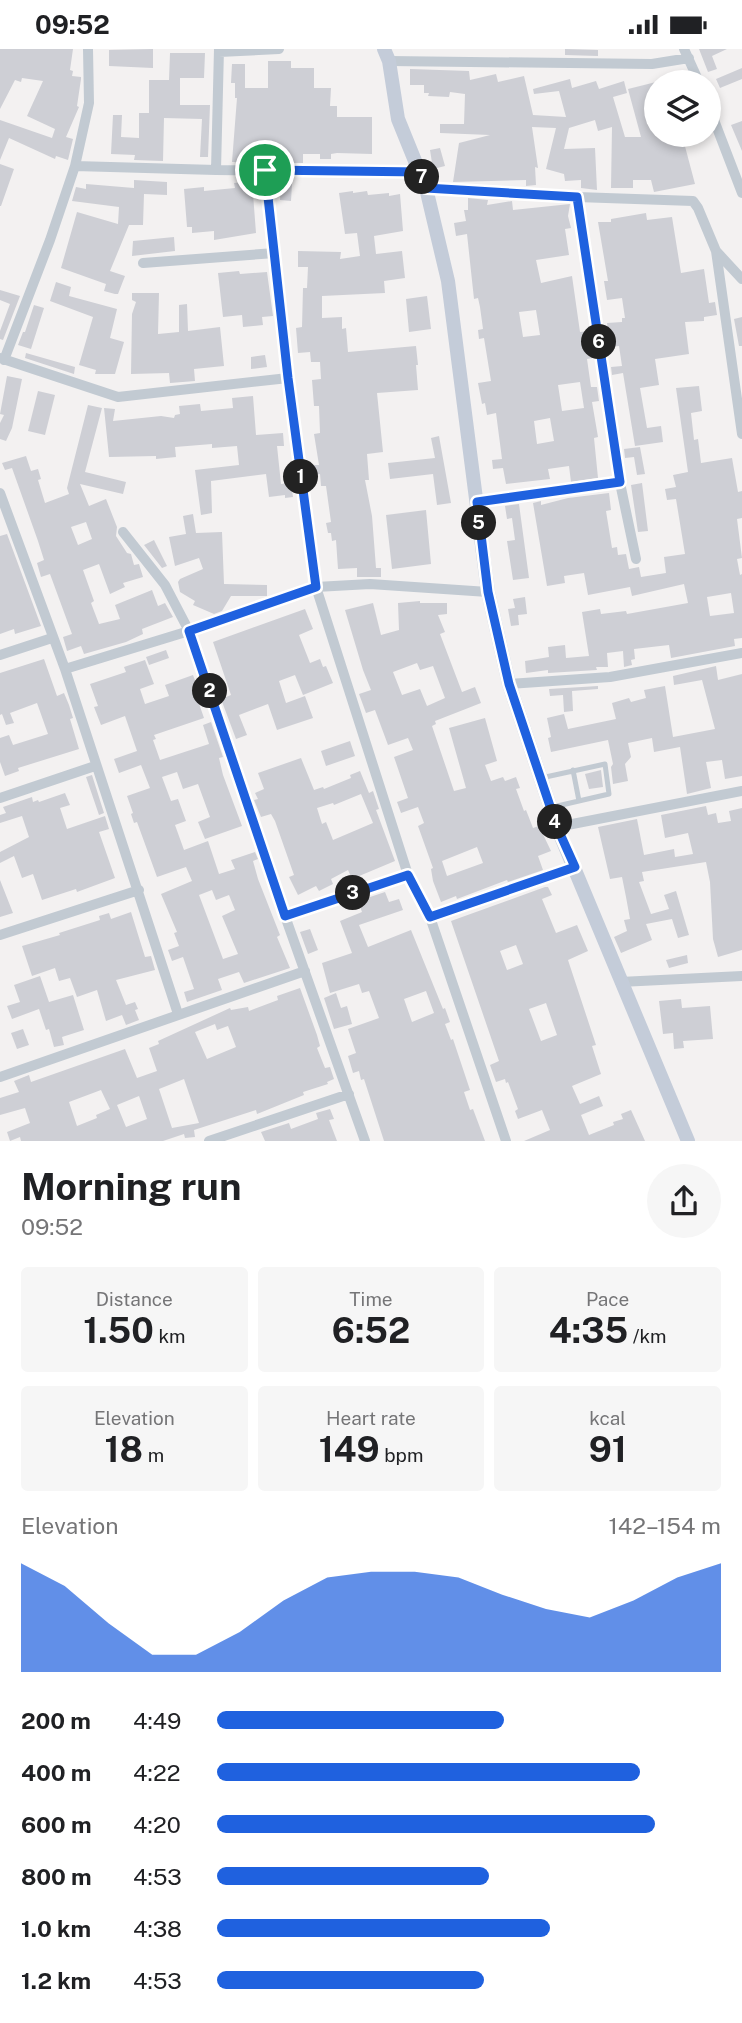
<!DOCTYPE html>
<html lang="en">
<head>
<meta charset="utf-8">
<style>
  body { margin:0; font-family:"Public Sans",sans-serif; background:#f6f6f6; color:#202124; height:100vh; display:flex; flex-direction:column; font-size:26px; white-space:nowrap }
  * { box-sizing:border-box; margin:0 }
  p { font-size:23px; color:#757577 }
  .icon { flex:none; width:38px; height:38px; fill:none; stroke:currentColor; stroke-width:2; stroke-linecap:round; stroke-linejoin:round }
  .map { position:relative; height:1092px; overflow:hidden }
  .details { display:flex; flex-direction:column; background:#fff; flex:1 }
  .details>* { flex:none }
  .controls { position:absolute; left:644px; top:21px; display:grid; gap:14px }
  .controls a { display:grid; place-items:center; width:77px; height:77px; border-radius:50%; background:#fff; box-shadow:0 4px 10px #0003; font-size:35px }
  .pin { position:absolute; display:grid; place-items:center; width:60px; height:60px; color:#fff; margin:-30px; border:4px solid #fff; border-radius:50%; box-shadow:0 2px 7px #0007 }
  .km { position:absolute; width:35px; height:35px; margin:-18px; border-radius:50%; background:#222; color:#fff; font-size:19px; line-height:35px; text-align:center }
  .round { display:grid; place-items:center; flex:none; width:74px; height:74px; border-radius:37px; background:#f6f6f6 }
  .summary { display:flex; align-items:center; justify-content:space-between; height:119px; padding:0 21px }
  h1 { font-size:38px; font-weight:700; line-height:52px }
  .stats { display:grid; grid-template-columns:repeat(3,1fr); gap:10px; height:119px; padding:7px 21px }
  .stats div { display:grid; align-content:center; border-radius:7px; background:#f6f6f6; text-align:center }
  .stats b { font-size:35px; font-weight:700 }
  .stats small { font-size:19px; font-weight:400 }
  .stats p { font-size:19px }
  .chart { height:196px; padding:14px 21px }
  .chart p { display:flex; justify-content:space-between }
  .chart svg { width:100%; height:126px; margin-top:7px; fill:#1f61df; opacity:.7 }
  ul { padding:0 21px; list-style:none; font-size:23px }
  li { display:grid; grid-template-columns:112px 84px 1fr; align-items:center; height:52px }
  li i { height:18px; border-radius:9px; background:#1f61df }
  .status { display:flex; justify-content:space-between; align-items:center; height:49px; padding:0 35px; background:#fff; direction:ltr }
  .status svg { height:19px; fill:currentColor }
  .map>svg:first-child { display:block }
</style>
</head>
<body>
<div class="status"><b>09:52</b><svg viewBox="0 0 49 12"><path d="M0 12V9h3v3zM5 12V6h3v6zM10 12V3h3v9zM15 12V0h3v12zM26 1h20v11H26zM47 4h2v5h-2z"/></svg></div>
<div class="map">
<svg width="742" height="1092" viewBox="0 0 742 1092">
  <rect width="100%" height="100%" fill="#f3f1f1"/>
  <path fill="#cecfd5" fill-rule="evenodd" d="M0,0H73L70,21L73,22L72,27L81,28V30L77,57L79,58L66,88L73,90L68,111L56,107L55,110L9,89L0,111V71L52,89L55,80L27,67L43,32L22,29L21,33L15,31L0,60Z
    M153,0V19L109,17V1Z
    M565,0L598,1V7L565,6Z
    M699,0H727L712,7L717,20L708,23Z
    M170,4H205L204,29H180V56H210L208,108H200L202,70L164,69L163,112L134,111L135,106L111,105L113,66H122L121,88L139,89V64H149V31H169Z
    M268,12H291V19H314V39H331L330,57H337V68H372V105L337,104L331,105V110H320V105H303V114L232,113L237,49H235V34H231L232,15H245V39H268Z
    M742,19V30L720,39L716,30Z
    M410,20L469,22L470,31L496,25L498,33L524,27L533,66L566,68L559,42L534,45L533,40L570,30L572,39L596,32L599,40L624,32L627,44L613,48L625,88H641L628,40L656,33V86H682L695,135L654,143L651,131H633V139H611L612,78L598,82L595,71L569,79L564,100L595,99L597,141L581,139V131L565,132L564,125L546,120L556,79L532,78L538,119L535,118L536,136L526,137V131L453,133L459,94L490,86L440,84V75H464L465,45L450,43L449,48L428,47L429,44H424V36H410Z
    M742,72V102L731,76Z
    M440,99L445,117L433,120L430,101Z
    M0,115L14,120L1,157H0Z
    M134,131L167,133V146L144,145L143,176H129L110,222L125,227L118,245H115L104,242L106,235L61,219L77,163L118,175L119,158L72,152L76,138L86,140V135L134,139Z
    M252,132L256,184L214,191V182L192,184V178H187L184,140L204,138V142L235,139L234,134Z
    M281,134L292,135L291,152L280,151Z
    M353,142V144L367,142L368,146L389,144V147L400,145L403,182L374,187L376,205L402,202L405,229L384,232L385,244L322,247V269L342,268V280L346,279L348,303L416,297L418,316H416L418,341L377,344L383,403L367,405L369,431H365L372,467L376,519H381V528H357V519L338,520L336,491L332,492L331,484H328L326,474L331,473L326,437H321L320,425L312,426L311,416H319L314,385L320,384L319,357H314L312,331L321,330L320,313H311L310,303L298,304L296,279L302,278L303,239H307L308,218H298V202L341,203L340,210L360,207L357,184L345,185L339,144Z
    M468,149L488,151L487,156L512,152L513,161L570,155L568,167L571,179L565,180L569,206L536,211L541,234L572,227L580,283L589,282L593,309L587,310L591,338H597L599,352L592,353L598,388L594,389L598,429L571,433L569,417L548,420L550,430L506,435L503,419L493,420L492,411L502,410L496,364L487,366L485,354L482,355L478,334L491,332L484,289L479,290L478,281L483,280L480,258L478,249L474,250L467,185L456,187L454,174L466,172L464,161H468ZM536,261L540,286L523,288L519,263ZM580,333L584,359L562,362L558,336ZM550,369L554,392L537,395L534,372Z
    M646,164L647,171L672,168L681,224L704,220L709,254L715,253L717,266L704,268V272L685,273L689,305L655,310L659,336L640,339L647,379L661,377L663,393L635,397L623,324L612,326L611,318L622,317L619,297L610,298L607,274L622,273V269H625L622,249L607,251L604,232H608L598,173H611V170Z
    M174,188L175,202L132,207L133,192Z
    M239,222L240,225L267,223L273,267L262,268L263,276L243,278L242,266L223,268L218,224Z
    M56,233L71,238L69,247L117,260L110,289L124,293L115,325H95L96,321L79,316L93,268L50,252Z
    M0,241L20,247L3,291L0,290V282L10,255L0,251Z
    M132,244H159L158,285L179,283V256L187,255L188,282L220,278L224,317L194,320L195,332L170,334L169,324L131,325L132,265L136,253L132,251Z
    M427,247L431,280L409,283L406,250Z
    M34,256L44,259L31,300L18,296L23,283H25Z
    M742,268V297H739L734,270Z
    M26,304L75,318L74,325L25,309Z
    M265,306L267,318L251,320V308Z
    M7,327L22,330L12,379L6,392L0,390V374L4,366L0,365Z
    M699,337L702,362L691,364L694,391L698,390L701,414L732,409L738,443L742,442V469L737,470L742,509L737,510L740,526L742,525V589L734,590L735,597L671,609L669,596L634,600L635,610L631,611L632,616L624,618L623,602L607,604L608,618H596L597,621L548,624V621L526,624L525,612L549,608L548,598L565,596L566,609L589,607L582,563L600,560L601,565L626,562L627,565L688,554L684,535L632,547L630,538L588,546L584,524L564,527L565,534L547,537L533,454L541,452V456L568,449L609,444L611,461L606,462L612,499L617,498L618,506L626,505L629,520L639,518L641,528L666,524L664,508L685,505L676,450L667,451L665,440L676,438L673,426L688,423L676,339ZM731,544L734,564L710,567L707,548Z
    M38,342L55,346L45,386L28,382Z
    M253,347L256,386L283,384L284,397H277L281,435L291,434L293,448L285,449V446L269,448L266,425L211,432L212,464L201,466L195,421L239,416L237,397L212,399V395L175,398L176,408L156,410V407L109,408L104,359L115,360L113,372L161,367L174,369L175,366L180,365L179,357L200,355L201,362L233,359L232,349Z
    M88,356L102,359L85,423L126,433L123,445L80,435L89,457L106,450L117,478L116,487L127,504L131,505L134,516L139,515L143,528L123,534L125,538L110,545L99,515L83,521L94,552L91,554L99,575L120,570L115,556L152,541L158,557L165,554L173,568L142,580L143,585L126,593L84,605L81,597L67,602L63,588L72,585L50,525L41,528L37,514L44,511L38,492L12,419L5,421L2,414L26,407L31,422L38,420L41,430L38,431L45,454L69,445L67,439ZM86,473L92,490L78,496L71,478Z
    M439,387L451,454L437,456L433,425L390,430L388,414L435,409L431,389Z
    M640,398L645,425L637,426L634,408L625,409L624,400Z
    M642,434L648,482L638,483L631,436Z
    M519,455L529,529L513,531L507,492L515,491L512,469L507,470L505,457Z
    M426,461L431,515L392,520L386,466Z
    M193,465L196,484L222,483L224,535L267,536V547H231L222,562L214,565L193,556L195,552L180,543L178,533L180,530L203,520L199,509L175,517L169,488L186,485L183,467Z
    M7,485L41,577L15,585L14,580L0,585V487Z
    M154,491L167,517L162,519L144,496Z
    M525,548L527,565L518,566L519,576L511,577L508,560L515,559L513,550Z
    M420,552V554H447V565L438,566L445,583L440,585L462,643L475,638L481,654L435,672L436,675L432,677L454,742L466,739L449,679L485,669L497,712L485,716L491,732L503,728L505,732L516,728L520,739L516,740L524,762L526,761L533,779L539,777L551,802L538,807L543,821L508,833L507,831L457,850L456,847L441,853L433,832L431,820L433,819L418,777L424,774L418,758L401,764L397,753L408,749L394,708L413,701L408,689L388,696L375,661L366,664L359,645L371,641L363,621L345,561L373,554L381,586L399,581L398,554ZM417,614L420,621L433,617L445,649L427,657L420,640L402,646L393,623ZM477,798L483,814L447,827L442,812Z
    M305,560L313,580L299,586L310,614L320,610L323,618L326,617L333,634L303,646L295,626L279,632L286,654L305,647L313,669L277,681L268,655L239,666L247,686L236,690L221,650L231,646L213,593Z
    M166,601L169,609L149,616L146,608Z
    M44,610L57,647L64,644L69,656L73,669L70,670L79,700L18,719L19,722L5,727L0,713V689L9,686L13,696L48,685L37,654L10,664L14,674L6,676L2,665L0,666V624Z
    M145,611L154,635L140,640L145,655L169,647L165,636L193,626L200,645L196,646L204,669L154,686L156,690L153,691L160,711L209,695L203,676L211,673L223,708L219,709L223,726L242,777L205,790L198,773L210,768L198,735L183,740L177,723L162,728L171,752L178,750L186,772L175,776L184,801L208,792L219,825L235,820L231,811L255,803L258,810L253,812L258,830L280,886L277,888L290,919L244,934L239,923L218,930L222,941L187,953L184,943L194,940L183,908L172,912L168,901L179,897L174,884L177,883L161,845L192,832L186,818L157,828L137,773L134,774L131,765L133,764L127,747L150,739L141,716L119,724L114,710L137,702L125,667L101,676L94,658L98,657L90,635L126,623L124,618ZM212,841L216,851L229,846L235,861L222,867L238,905L223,910L199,846Z
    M716,617L718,631L742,625V727L725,730L722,711L706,713L711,739L687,745L680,698L654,703L652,689L628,694L631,708L625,715L628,732L613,735L611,718L613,715L608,691L551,703L548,689L551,688L547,669L564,665L568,680L616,670L612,654L629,649L631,653L646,649L644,641L665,637L673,688L715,680L702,631L674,636L673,627Z
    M598,637V640L572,642L573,662L564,663L563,646L550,647L549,640Z
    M350,692L355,707L326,717L321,702Z
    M301,709L314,741L323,738L324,740L351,729L350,726L360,722L369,744L373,742L379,760L376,761L395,812L352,830L348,821L331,830L333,835L319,842L316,837L298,846L289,828L294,826L275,772L271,765L261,768L254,751L258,750L255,744L264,740L258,724ZM361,745L373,774L333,791L326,773L322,775L317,759L333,754L334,756Z
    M601,721L603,738L589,740L585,725Z
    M92,726L104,764L99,766L86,728Z
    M65,744L70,756L60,759L67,780L105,767L109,780L99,783L115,829L77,843L76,840L42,851L33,825L22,829L14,807L0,814V803L29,788L22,767L0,774V766L6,764L3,758L32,748L33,753L38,751L39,753Z
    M706,757L708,766L716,764L718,774L731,772L729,762L742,759V901L718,908L713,890L710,833L706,813L642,823L644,832L639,833L651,865L669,860L664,846L676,842L689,886L678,889L672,870L646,875L652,891L621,904L614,888L627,882L624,871L630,870L626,848L622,828L610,830L598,778L637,770L644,806L674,800L675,808L693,805L688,784L665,789L661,766Z
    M0,831L13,864L0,868Z
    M545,838H548L552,846L542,850L556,884L577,876L588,902L568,911L596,996L592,997L601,1025L572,1037L580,1055L599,1047L603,1057L581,1066L589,1086L614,1076L613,1073L623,1070L621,1065L631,1061L645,1092H524L550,1081L542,1061L518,1070L515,1062L518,1060L508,1033L506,1034L505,1030L496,1033L490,1016L499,1012L451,872ZM516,896L523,915L507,921L500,902ZM546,954L557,986L541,992L529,960Z
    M385,843L389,853L399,850L403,861L359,876L368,898L411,881L443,960L445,959L450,973L445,975L451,991L453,990L470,1041L464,1043L470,1061L473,1060L485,1092H384L364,1030L361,1031L359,1022L353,1024L348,1007L356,1004L348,980L379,969L369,942L362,944L359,935L330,944L322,914L352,904L340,872L362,863L358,852ZM426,942L434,964L412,973L404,950Z
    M131,863L145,908L151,907L155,921L116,931L126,956L135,953L138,960L135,961L139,971L126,976L122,966L106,972L97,941L77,948L70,929L59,932L55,919L32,927L22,897L60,886L59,884L100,871L99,867L109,864L111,870Z
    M310,880L318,901L308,905L300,883Z
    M687,906L688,914L669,919L666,911Z
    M40,927L49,953L73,946L84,981L62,988L64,996L54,998L49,980L46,981L39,960L12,970L7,957L20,953L14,936Z
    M300,939L317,986L320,997L317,999L325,1019L330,1018L334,1030L327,1033L328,1035L303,1043L304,1046L257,1065L256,1061L194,1081L195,1088L185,1089L184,1085L163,1092H21L20,1088L10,1092L7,1083L30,1074L25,1059L0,1066V1049L19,1043L14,1032L29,1026L31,1033L125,1000L137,1029L157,1022L149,999L159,995L158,992L230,959L231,961L248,958L249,962L278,951L277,947ZM215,975L217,981L228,977L236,998L207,1010L195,983ZM184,1030L199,1074L172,1079L159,1040ZM101,1041L110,1060L96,1066L97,1069L77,1077L69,1053ZM139,1047L147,1070L126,1078L117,1056Z
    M336,944L341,959L347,957L352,975L334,980L324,949Z
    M681,950L682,959L710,957L713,990L683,992L684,999L674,1000L673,984L663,985L659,952Z
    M23,980L29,996L17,1000L11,984Z
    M330,1060L334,1070L329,1071L337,1092H265L261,1083L289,1074L291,1080L318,1070L316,1064Z"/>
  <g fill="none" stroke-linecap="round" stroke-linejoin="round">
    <path stroke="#c2cad2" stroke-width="5" d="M573,721L579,752
      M541,729L605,715L609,745L553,758"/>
    <path stroke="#c2cad2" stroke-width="10" d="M684,0L699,33
      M219,3L279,0
      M389,12L652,15L689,9
      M709,58L742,144
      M75,117L216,121L421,123
      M216,121L219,0
      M265,121L288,329L316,538L408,826L430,868L506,1092
      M426,139L577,148L693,152L698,159L716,202L742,385
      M577,148L620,434L636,510
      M716,202L742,230
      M143,214L275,204
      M0,309L118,348L288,329
      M4,311L50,191L75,117L89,54L88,0
      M0,444L65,620L178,965
      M477,453L620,434
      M123,483L165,536L189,582L285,867L365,1092
      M0,606L52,589
      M65,620L189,582L316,538L370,535L488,543
      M509,635L610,628L742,604
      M0,749L95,717
      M557,778L742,742
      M285,867L408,826
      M430,868L575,818
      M0,886L139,841
      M620,933L742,927
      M0,1028L305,922
      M209,1092L349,1045"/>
    <path stroke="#c4ccd9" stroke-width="14" d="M384,0L389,12L398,70L426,139L448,232L488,543L509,635L557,778L688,1092"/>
  </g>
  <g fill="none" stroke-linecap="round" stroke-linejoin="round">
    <g stroke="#fff" stroke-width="14">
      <path id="route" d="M265,121L421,123L426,139L577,148L620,433L477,453L488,543L509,635L557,778L575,818L430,868L408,826L285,867L189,582L316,538L288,329Z"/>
    </g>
    <use href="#route" stroke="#1f61df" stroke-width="9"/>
  </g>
</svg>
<div class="controls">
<a><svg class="icon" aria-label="layers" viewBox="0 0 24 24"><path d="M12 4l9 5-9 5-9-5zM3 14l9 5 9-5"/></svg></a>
</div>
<div class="pin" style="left:265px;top:121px;background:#1e9e55"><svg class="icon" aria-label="arrive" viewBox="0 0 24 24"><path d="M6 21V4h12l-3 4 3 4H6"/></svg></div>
<b class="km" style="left:301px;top:428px">1</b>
<b class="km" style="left:210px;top:642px">2</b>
<b class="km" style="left:353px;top:844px">3</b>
<b class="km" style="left:555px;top:773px">4</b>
<b class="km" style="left:479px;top:474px">5</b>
<b class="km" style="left:599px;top:293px">6</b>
<b class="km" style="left:422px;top:128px">7</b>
</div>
<section class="details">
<div class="summary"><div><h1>Morning run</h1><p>09:52</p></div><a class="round"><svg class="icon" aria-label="share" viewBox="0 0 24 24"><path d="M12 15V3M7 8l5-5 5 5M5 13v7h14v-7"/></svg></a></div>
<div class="stats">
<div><p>Distance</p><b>1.50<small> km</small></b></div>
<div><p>Time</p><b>6:52</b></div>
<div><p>Pace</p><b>4:35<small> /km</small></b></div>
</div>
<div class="stats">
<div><p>Elevation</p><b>18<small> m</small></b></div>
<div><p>Heart rate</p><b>149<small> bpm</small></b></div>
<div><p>kcal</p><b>91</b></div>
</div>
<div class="chart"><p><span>Elevation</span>142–154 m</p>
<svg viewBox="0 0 160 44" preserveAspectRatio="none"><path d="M0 44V6L10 14L20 27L30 38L40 38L50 30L60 19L70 11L80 9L90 9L100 11L110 17L120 22L130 25L140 19L150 11L160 6V44z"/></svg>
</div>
<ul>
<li><b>200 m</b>4:49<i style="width:57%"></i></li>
<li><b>400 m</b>4:22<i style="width:84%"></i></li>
<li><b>600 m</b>4:20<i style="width:87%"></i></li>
<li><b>800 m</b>4:53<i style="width:54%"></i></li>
<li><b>1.0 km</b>4:38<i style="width:66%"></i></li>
<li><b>1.2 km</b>4:53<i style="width:53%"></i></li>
</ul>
</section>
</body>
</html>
